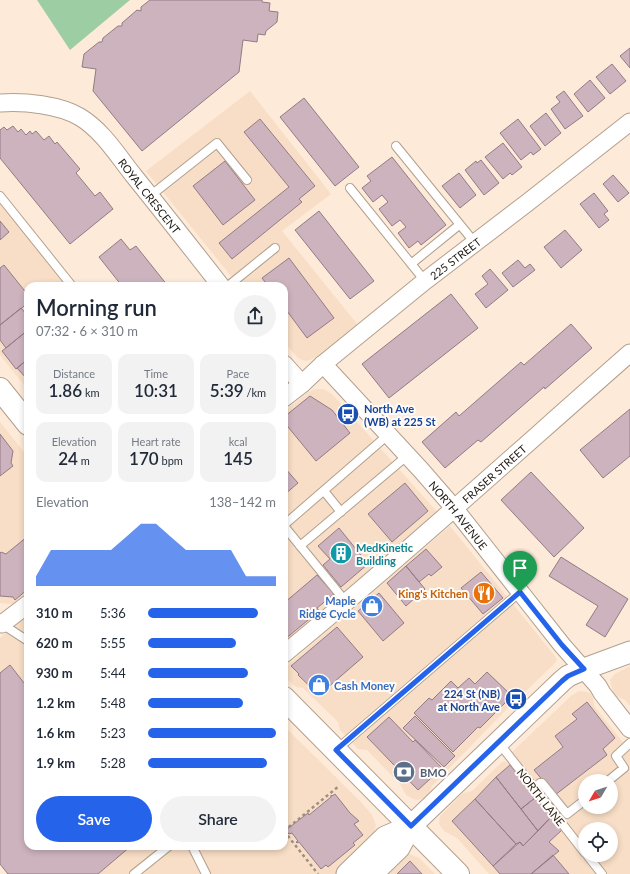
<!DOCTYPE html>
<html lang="en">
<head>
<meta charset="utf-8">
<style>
  body { margin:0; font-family:Lato,sans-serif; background:#f2f2f3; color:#1f2937; height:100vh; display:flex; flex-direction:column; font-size:15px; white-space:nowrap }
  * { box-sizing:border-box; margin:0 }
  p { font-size:13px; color:#747a83 }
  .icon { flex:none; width:22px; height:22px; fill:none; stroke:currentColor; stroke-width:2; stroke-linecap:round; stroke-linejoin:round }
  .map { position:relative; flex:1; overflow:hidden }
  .panel { position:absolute; left:24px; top:282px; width:264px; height:568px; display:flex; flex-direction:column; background:#fff; border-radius:12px; box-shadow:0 2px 6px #0003 }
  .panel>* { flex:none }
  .needle { width:26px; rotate:231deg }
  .controls { position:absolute; left:578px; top:774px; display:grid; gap:8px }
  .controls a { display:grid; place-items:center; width:40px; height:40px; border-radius:50%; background:#fff; box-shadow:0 2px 6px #0003; font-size:20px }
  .pin { position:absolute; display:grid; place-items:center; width:34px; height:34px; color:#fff; margin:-41px -17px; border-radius:50% 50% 50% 0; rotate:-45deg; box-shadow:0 0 4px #0007 }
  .pin .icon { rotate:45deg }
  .round { display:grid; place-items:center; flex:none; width:42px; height:42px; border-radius:21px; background:#f2f2f3 }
  .head { display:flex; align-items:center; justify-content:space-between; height:68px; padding:0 12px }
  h1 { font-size:22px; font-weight:600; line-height:30px }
  .figures { display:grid; grid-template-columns:repeat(3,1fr); gap:6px; height:68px; padding:4px 12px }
  .figures div { display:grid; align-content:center; border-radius:10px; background:#f2f2f3; text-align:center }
  .figures b { font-size:17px; font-weight:600 }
  .figures small { font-size:11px; font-weight:400 }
  .figures p { font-size:11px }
  .chart { height:112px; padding:8px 12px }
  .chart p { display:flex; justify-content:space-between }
  .chart svg { width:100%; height:72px; margin-top:4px; fill:#2563eb; opacity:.7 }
  .cta { display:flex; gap:8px; margin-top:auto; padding:8px 12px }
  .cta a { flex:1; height:46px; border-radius:24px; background:#2563eb; color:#fff; font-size:16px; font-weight:600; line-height:46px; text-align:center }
  .cta a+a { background:#f2f2f3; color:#1f2937 }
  ul { padding:0 12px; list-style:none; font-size:13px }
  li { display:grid; grid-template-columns:64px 48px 1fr; align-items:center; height:30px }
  li i { height:10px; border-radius:5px; background:#2563eb }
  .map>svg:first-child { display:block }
</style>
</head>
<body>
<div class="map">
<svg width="630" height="874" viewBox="0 0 630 874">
  <rect width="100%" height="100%" fill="#feead8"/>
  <path fill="#f8dec6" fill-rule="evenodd" d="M250,91L331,194L282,231L358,325L320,355L310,360L305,361L298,358L284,342V286H239L146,171Z
    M0,195L72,286H28V390L0,355Z
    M315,389H323L332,394L439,514L390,555L339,595L284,643V412L307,393Z
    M0,422L28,457V594L18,602L12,604L0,603Z
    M450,526L554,655L557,660L554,664L503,713L432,786L429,793L422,799L417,800L413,799L406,795L400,784L367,750L358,749L340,730L338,722L303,688L296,687L288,680L286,669L290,663Z
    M28,614V846H284V726L362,803L372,815L376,825L374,833L370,840L339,874H18L0,852V638Z
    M630,666V706L625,700L616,696L613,692L610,680L615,674Z
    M581,691L587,692L591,694L593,698L594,706L630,751V874H489L457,838L444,831L439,824L440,816L463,793L472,791L502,762L504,761L507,763L513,756L512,752L571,696L577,692ZM585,781H611V807H585ZM585,829H611V855H585Z
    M409,854L419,858L435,874H385L407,855Z"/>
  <path fill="#9dcda2" d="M37,0H130L70,50Z"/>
  <path fill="#cdb3be" stroke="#937b86" d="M150,0H262V2L270,3L269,11L278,12L277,22L266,31L265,35L258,34L257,42L243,40L239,72L142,151L93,91L96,69L82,67L84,54L99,42H102L103,38L118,26H122V23L137,10L141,11V7Z
    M630,48V68L620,56Z
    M612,64L626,81L610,94L596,77Z
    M590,80L605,98L588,112L574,94Z
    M564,91L583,116L565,129L551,109L560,102L556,97Z
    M304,98L359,167L335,186L280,117Z
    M546,113L561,133L545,146L530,126Z
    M260,119L315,186L299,199L302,202L232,259L219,243L289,187L244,132Z
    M518,119L541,149L533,155L531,152L521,160L500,133Z
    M13,126L18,132L21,129L26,135L30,131L32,134L36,131L44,140L49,136L55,144L57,142L80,169L76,173L95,196L100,192L113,209L70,244L0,158V130L4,127L7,130Z
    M503,143L522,167L512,175L510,173L503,179L485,157Z
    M392,157L446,225L421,245L418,241L409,248L398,233L406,227L400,220L392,226L379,209L388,202L382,195L373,202L362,188L371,181L367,176Z
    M481,160L499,183L484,195L465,170L476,161L477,163Z
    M225,161L255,200L223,225L193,186Z
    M459,173L476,195L460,208L442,186Z
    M613,175L629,193L618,202L603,184Z
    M594,193L608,211L604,214L609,220L599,228L580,204Z
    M319,211L374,281L350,299L295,230Z
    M0,221L9,232L0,240Z
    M565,230L582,250L561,268L544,247Z
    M121,239L130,250L136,246L168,286H122L99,257Z
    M289,258L334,318L307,338L284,307V286H268L262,278Z
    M518,260L525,268L530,264L535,270L513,287L502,273Z
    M4,265L28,295V303L0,325V268Z
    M490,269L508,290L486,308L475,294L488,284L482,276Z
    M451,294L478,328L389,398L362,364Z
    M21,308L28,316V330L6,348L0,340V325Z
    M571,324L592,348L545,389L544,387L481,442L478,440L445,468L422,442L456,412L459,416L521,362L524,365Z
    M28,330V359L16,369L2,351Z
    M28,359V379H27L17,368Z
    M310,396L332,410L350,433L316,461L284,422V417Z
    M630,409V456L603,478L580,450Z
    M0,434L13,451L11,463L13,466L0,476Z
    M284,467L298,483L284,495Z
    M531,472L584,528L554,557L501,500Z
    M405,483L428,511L392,542L368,514Z
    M339,528L368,564L341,587L323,565L330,559L318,546Z
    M28,536V589L15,600L13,597L0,596V553L1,552L6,554Z
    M426,549L442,567L431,576L429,574L419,582L406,566Z
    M561,557L628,599L605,637L586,625L598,606L549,576Z
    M406,566L425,589L406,606L387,583Z
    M481,572L503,598L483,614L461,588Z
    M317,575L334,594L317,608L319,611L284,640V603Z
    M379,593L404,623L383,641L358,611Z
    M337,627L363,657L319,695L298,675L299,674L291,666Z
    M10,665L28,688V846H131L98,874H8L0,864V673Z
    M487,672L512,696L480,728L478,727L453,752L414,713L429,698L432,700L451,681L458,688L469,678L475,684Z
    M587,702L615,738L603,749L607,755L555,795L534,770L563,747L555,736L577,719L572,714Z
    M415,716L455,756L444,767L403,728Z
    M389,717L413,742L415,740L442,768L418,790L367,737Z
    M510,765L536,797L521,809L496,777Z
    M496,777L538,831L523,846L520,842L516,844L475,799Z
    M335,794L350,813L359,821L354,824L363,835L353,843L355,845L328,867L326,865L321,869L299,842L297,843L296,842L298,841L292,833L289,834L286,830L308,813L309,815L331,797V795L332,796Z
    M536,797L552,816L538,831L521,809Z
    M475,799L516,844L493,866L452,821Z
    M552,816L563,829L549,842L559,851L531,874H500L493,866L520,842L523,846Z
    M553,855L569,874H531Z
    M410,861L422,874H397Z"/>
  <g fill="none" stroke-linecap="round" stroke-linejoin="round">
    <g stroke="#b2a08e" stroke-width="10">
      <path id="service" d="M396,146L475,243
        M350,188L425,281
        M0,196L72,286
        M150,196L217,143L247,180
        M411,264L459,225
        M228,286L275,248
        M324,491L341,512
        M284,525L389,434
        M284,526L346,602
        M300,546L408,455
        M2,624L28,641
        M499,743L585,853
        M336,750L520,592
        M608,781L624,768L616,756L630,743
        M534,788L540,783H542L567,814L585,800
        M192,846L206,874
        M587,855L602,874
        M134,874L169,846"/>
    </g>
    <g stroke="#b2a08e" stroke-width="19">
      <g id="minor">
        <path id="s1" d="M0,103C24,101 60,105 80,117C103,131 118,156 134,176C163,212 192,249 221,286"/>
        <path d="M284,364L302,384"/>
        <path id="s2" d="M323,364L421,470L454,508L562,645L598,686L602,693L630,729"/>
        <path id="s3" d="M284,398L302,384L323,364L425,281L527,203L630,122"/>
        <path d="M0,623L2,624L28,604"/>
        <path id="s4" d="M284,654C402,557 515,454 630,353"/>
      </g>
    </g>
    <g stroke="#b2a08e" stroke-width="23">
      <path id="tertiary" d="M347,874L385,837L411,826
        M372,874L399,848L411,826L562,681L568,676L584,669L630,652"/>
    </g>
    <g stroke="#b2a08e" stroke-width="24">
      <path id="primary" d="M0,389L28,424
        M284,698L458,874"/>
    </g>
    <path stroke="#9d8f82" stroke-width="2.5" stroke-dasharray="3 3" stroke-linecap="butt" d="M284,831L339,786
      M284,831L318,874"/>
    <use href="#service" stroke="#fff" stroke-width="8"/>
    <use href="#minor" stroke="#fff" stroke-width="17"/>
    <use href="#tertiary" stroke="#fff" stroke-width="21"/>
    <use href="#primary" stroke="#fff" stroke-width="22"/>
  </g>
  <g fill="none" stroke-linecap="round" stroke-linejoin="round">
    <g stroke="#fff" stroke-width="8">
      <path id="route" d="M520,592L562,645L584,669L568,676L562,681L411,826L336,750Z"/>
    </g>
    <use href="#route" stroke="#2563eb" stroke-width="5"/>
  </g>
  <defs>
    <g id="bus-disc" transform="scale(1.15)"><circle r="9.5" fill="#1a4fb4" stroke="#fffbf7"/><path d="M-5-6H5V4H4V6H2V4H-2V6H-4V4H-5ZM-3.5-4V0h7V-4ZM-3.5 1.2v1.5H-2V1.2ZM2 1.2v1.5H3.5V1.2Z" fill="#fff"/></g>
    <g id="building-disc" transform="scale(1.15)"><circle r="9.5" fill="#0f9aa8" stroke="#fffbf7"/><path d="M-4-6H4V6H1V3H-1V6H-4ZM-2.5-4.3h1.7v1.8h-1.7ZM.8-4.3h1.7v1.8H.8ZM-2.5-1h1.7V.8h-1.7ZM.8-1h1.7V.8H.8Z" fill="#fff"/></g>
    <g id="restaurant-disc" transform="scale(1.15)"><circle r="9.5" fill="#e8710a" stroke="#fffbf7"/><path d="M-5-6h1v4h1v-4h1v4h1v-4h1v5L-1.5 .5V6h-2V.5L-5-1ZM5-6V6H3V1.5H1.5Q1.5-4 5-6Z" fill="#fff"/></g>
    <g id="shop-disc" transform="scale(1.15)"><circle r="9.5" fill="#3f7fe0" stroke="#fffbf7"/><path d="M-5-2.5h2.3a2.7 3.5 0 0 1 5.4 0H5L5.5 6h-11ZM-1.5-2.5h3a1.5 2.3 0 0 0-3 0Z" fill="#fff"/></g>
    <g id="bank-disc" transform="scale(1.15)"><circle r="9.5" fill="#5c6f8a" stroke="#fffbf7"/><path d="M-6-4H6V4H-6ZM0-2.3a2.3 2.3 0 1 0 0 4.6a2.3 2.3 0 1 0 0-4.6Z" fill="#fff"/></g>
  </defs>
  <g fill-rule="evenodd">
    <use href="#bus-disc" x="348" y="414"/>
    <use href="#building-disc" x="341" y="553"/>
    <use href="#restaurant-disc" x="484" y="593"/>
    <use href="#shop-disc" x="372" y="606"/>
    <use href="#shop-disc" x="319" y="685"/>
    <use href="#bus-disc" x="516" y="699"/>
    <use href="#bank-disc" x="404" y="772"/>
  </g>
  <g text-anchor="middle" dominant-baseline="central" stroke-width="4" stroke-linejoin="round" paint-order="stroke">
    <g font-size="11" fill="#201913" stroke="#fffbf7">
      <text stroke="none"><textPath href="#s1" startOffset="188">ROYAL CRESCENT</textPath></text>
      <text stroke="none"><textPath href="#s3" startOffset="221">225 STREET</textPath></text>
      <text stroke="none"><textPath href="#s4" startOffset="277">FRASER STREET</textPath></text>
      <text stroke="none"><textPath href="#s2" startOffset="203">NORTH AVENUE</textPath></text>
      <text transform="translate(541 797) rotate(52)">NORTH LANE</text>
    </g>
    <g font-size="11" font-weight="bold" fill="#164399" stroke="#fffbf7" text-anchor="start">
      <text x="364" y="408">North Ave<tspan x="364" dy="13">(WB) at 225 St</tspan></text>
      <text x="500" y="693" text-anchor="end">224 St (NB)<tspan x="500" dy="13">at North Ave</tspan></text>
    </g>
    <g font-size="11" font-weight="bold" fill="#0d838f" stroke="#fffbf7" text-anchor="start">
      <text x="356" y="547">MedKinetic<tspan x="356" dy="13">Building</tspan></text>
    </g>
    <g font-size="11" font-weight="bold" fill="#c56008" stroke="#fffbf7" text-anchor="end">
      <text x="468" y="593">King's Kitchen</text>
    </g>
    <g font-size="11" font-weight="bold" fill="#366cbe" stroke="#fffbf7" text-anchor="end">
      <text x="356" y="600">Maple<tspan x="356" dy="13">Ridge Cycle</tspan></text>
      <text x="334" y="685" text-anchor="start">Cash Money</text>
    </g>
    <g font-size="11" font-weight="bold" fill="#4e5e75" stroke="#fffbf7" text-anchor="start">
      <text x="420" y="772">BMO</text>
    </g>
  </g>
</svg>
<div class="controls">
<a><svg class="needle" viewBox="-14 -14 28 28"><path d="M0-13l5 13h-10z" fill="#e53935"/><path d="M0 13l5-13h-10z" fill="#747a83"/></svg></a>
<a><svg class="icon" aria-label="locate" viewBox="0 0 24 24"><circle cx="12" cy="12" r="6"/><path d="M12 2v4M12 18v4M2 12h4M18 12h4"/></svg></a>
</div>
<div class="pin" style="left:520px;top:592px;background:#1e9e55"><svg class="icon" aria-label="arrive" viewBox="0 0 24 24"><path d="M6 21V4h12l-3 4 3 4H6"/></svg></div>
<section class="panel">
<div class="head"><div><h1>Morning run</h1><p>07:32 · 6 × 310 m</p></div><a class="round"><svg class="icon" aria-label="share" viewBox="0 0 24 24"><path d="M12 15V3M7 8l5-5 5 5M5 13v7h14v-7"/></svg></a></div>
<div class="figures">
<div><p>Distance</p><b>1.86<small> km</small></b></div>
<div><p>Time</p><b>10:31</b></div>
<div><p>Pace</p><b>5:39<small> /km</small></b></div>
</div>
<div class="figures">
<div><p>Elevation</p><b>24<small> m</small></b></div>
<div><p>Heart rate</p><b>170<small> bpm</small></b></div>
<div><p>kcal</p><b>145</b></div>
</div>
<div class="chart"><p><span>Elevation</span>138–142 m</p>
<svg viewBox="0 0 160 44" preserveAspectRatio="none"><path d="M0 44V38L10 22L20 22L30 22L40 22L50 22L60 14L70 6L80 6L90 14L100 22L110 22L120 22L130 22L140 38L150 38L160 38V44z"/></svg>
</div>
<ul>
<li><b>310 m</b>5:36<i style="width:86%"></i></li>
<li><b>620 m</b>5:55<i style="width:69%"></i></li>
<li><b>930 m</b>5:44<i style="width:78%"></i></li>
<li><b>1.2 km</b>5:48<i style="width:74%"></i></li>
<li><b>1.6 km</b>5:23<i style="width:100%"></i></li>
<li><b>1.9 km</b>5:28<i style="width:93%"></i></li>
</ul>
<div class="cta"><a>Save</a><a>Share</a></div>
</section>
</div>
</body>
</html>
